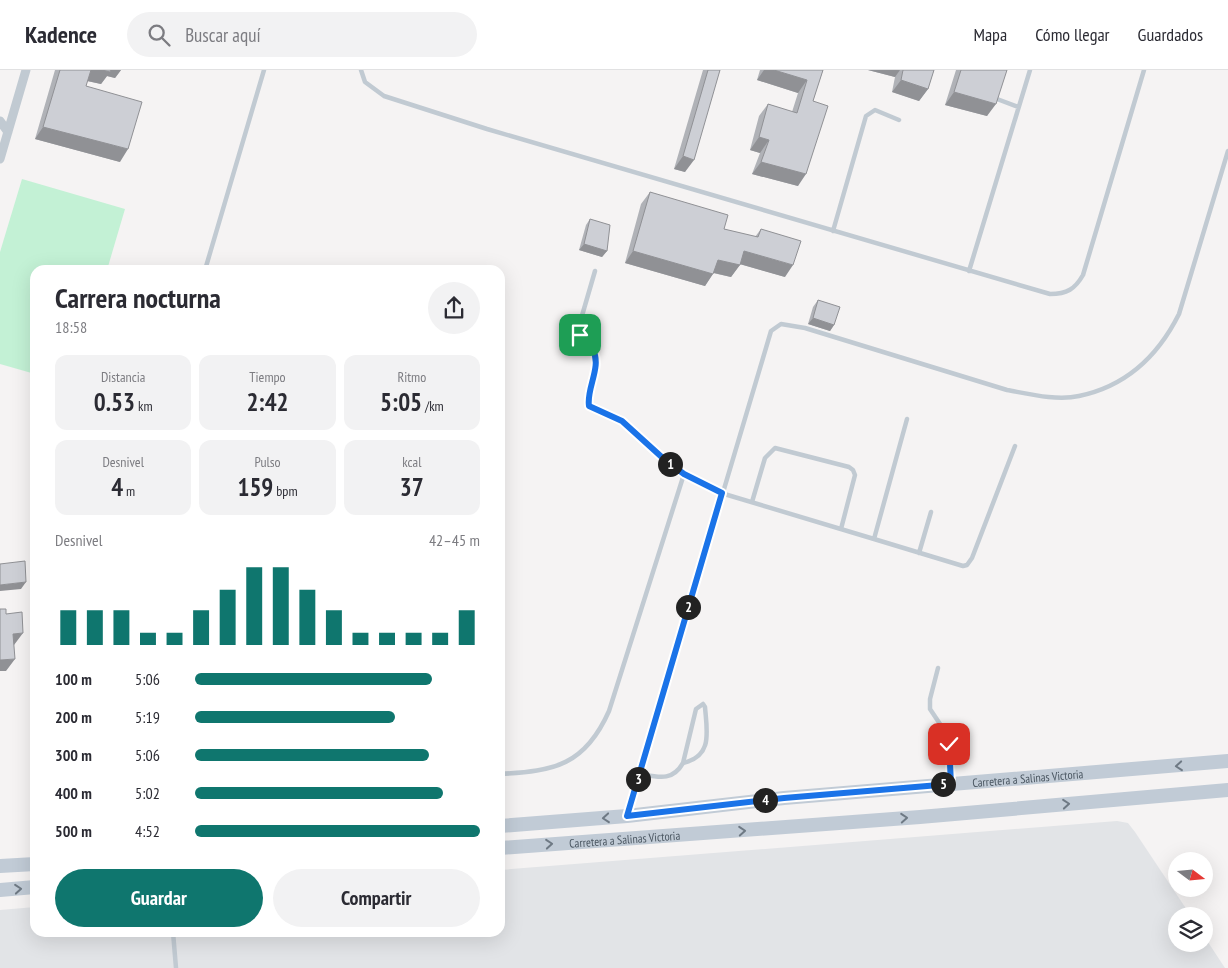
<!DOCTYPE html>
<html lang="es">
<head>
<meta charset="utf-8">
<style>
  body { margin:0; font-family:"PT Sans Narrow",sans-serif; background:#f2f2f3; color:#2b2b33; height:100vh; display:flex; flex-direction:column; font-size:19px; white-space:nowrap }
  * { box-sizing:border-box; margin:0 }
  p { font-size:16px; color:#7c7c81 }
  .icon { flex:none; width:28px; height:28px; fill:none; stroke:currentColor; stroke-width:2; stroke-linecap:round; stroke-linejoin:round }
  .map { position:relative; flex:1; overflow:hidden }
  .drawer { position:absolute; left:30px; top:195px; width:475px; height:672px; display:flex; flex-direction:column; background:#fff; border-radius:15px; box-shadow:0 5px 20px #0002 }
  .drawer>* { flex:none }
  .needle { width:32px; rotate:106deg }
  .fabs { position:absolute; left:1168px; top:782px; display:grid; gap:10px }
  .fabs a { display:grid; place-items:center; width:45px; height:45px; border-radius:50%; background:#fff; box-shadow:0 5px 20px #0002; font-size:25px }
  .pin { position:absolute; display:grid; place-items:center; width:42px; height:42px; color:#fff; margin:-21px; border-radius:10px; box-shadow:0 2px 8px #0006 }
  .km { position:absolute; width:25px; height:25px; margin:-12px; border-radius:50%; background:#222; color:#fff; font-size:14px; line-height:25px; text-align:center }
  .round { display:grid; place-items:center; flex:none; width:52px; height:52px; border-radius:26px; background:#f2f2f3 }
  .summary { display:flex; align-items:center; justify-content:space-between; height:85px; padding:0 25px }
  h1 { font-size:28px; font-weight:700; line-height:38px }
  .figures { display:grid; grid-template-columns:repeat(3,1fr); gap:8px; height:85px; padding:5px 25px }
  .figures div { display:grid; align-content:center; border-radius:12px; background:#f2f2f3; text-align:center }
  .figures b { font-size:25px; font-weight:700 }
  .figures small { font-size:14px; font-weight:400 }
  .figures p { font-size:14px }
  .chart { height:140px; padding:10px 25px }
  .chart p { display:flex; justify-content:space-between }
  .chart svg { width:100%; height:90px; margin-top:5px; stroke:#0f766e; stroke-width:6 }
  .button { display:flex; gap:10px; margin-top:auto; padding:10px 25px }
  .button a { flex:1; height:58px; border-radius:30px; background:#0f766e; color:#fff; font-size:20px; font-weight:700; line-height:58px; text-align:center }
  .button a+a { background:#f2f2f3; color:#2b2b33 }
  ul { padding:0 25px; list-style:none; font-size:16px }
  li { display:grid; grid-template-columns:80px 60px 1fr; align-items:center; height:38px }
  li i { height:12px; border-radius:6px; background:#0f766e }
  header { display:flex; align-items:center; gap:30px; box-sizing:border-box; height:70px; padding:0 25px; background:#fff; border-bottom:1px solid #e1e1e2 }
  header strong { font-size:24px }
  nav { display:flex; gap:28px; margin-inline-start:auto; font-size:18px }
  .search { width:350px; height:45px; background:#f2f2f3; display:flex; align-items:center; gap:12px; box-sizing:border-box; padding:0 18px; border-radius:28px; color:#7c7c81; font-size:19px }
  .map>svg:first-child { display:block }
</style>
</head>
<body>
<header>
<strong>Kadence</strong>
<div class="search"><svg class="icon" aria-label="search" viewBox="0 0 24 24"><circle cx="10" cy="10" r="6"/><path d="M15 15l6 6"/></svg>Buscar aquí</div>
<nav><a>Mapa</a><a>Cómo llegar</a><a>Guardados</a></nav>
</header>
<div class="map">
<svg width="1228" height="898" viewBox="0 0 1228 898">
  <rect width="100%" height="100%" fill="#f5f3f3"/>
  <path fill="#e2e4e7" d="M1117,751L1128,753L1135,762L1191,846H1176V874H1204V866L1225,898H0V840L35,837V862H500V800Z"/>
  <path fill="#c3f1d5" d="M22,109L125,139L107,200H35V304L0,294V182Z"/>
  <g fill="none" stroke-linecap="round" stroke-linejoin="round">
    <path stroke="#c1cad2" stroke-width="4.5" d="M361,0L365,12L384,26L487,59L1050,224C1067,224 1075,219 1083,205L1144,0
      M997,29L1018,37
      M833,161L866,46L875,40L899,50
      M205,200L264,0
      M595,201L579,256C581,270 596,277 595,292C595,307 586,321 589,336L622,351L665,390L684,404L721,423L874,469
      M969,201L1030,0
      M907,349L874,469L963,496L967,495L972,488L1015,376
      M752,432L765,388L775,378L849,397L853,400L855,405L841,459
      M919,483L931,442
      M938,598L930,629V639L946,663L949,674L951,712
      M500,704C555,701 585,695 609,641L684,404
      M639,704C658,707 672,712 683,693L696,639L703,634L705,637C707,662 713,686 683,693
      M628,742L771,261L781,254L805,258L1007,320C1029,324 1057,331 1079,326C1127,316 1158,286 1179,244L1228,81
      M173,862L176,898"/>
    <path stroke="#c1cad2" stroke-width="9" d="M0,51L8,62
      M0,89L26,0"/>
    <g stroke="#c1cbd6" stroke-width="14">
      <path id="s1" d="M500,756L627,746L784,728L1228,691"/>
      <path id="s2" d="M500,778L920,747L1228,720"/>
      <path d="M0,796L35,794"/>
      <path d="M0,820L35,817"/>
    </g>
  </g>
  <path fill="#b0b2b7" d="M55,0H121L115,8L107,6L101,14L87,11L86,16L120,92L35,69Z
    M703,0H720L685,102L674,99Z
    M760,0H823L813,31L798,116L752,104L760,83L750,80L759,46L768,34L792,42L798,23L757,10Z
    M868,0H934L928,19L919,31L892,22L895,7Z
    M956,0H1007L987,46L945,35Z
    M650,122L724,159L755,167L761,159L785,207L740,194L731,207L713,203L705,216L625,193L641,134Z
    M590,149L607,181L602,187L579,180L586,155Z
    M818,230L834,255L830,261L808,254L813,237Z"/>
  <path fill="#909195" d="M90,0H121L115,8L107,6L101,14L83,10Z
    M764,0H774L807,10L798,23L757,10Z
    M868,0H900L895,7Z
    M901,10L928,19L919,31L892,22Z
    M954,22L996,34L987,46L945,35Z
    M43,57L128,79L120,92L35,69Z
    M759,67L769,70L760,83L750,80Z
    M683,86L694,90L685,102L674,99Z
    M761,92L806,104L798,116L752,104Z
    M584,174L607,181L602,187L579,180Z
    M633,181L713,204L705,216L625,193Z
    M744,181L793,195L785,207L736,193Z
    M718,190L740,195L731,207L710,202Z
    M813,248L834,255L830,261L808,254Z
    M26,512L21,519L0,521V515Z
    M23,563L14,575L5,576L13,564Z
    M15,589L6,601H0V590Z"/>
  <path fill="#cdcfd5" stroke="#909195" d="M60,0H91L86,16L142,32L128,79L43,57Z
    M102,0H111L110,2Z
    M708,0H720L694,90L683,86Z
    M774,0H823L813,31L828,36L806,104L761,92L769,70L759,67L768,34L797,43L807,10Z
    M903,0H934L928,19L901,10Z
    M961,0H1007L996,34L954,22Z
    M650,122L728,145L724,159L758,167L761,159L801,171L793,195L744,181L740,195L718,190L713,204L633,181Z
    M590,149L610,155L607,181L584,174Z
    M818,230L840,237L834,255L813,248Z
    M25,491L26,512L0,515V494Z
    M0,539H6V544L22,542L23,563L13,564L15,589L0,590Z"/>
  <defs><path id="oneway-chevron" d="M-2-3.5L2.5 0L-2 3.5" fill="none" stroke-width="1.6" stroke-linecap="round" stroke-linejoin="round" transform="scale(1.25)"/></defs>
  <g stroke="#6e7984">
    <use href="#oneway-chevron" transform="translate(1179 696) rotate(175)"/>
    <use href="#oneway-chevron" transform="translate(1066 734) rotate(-5)"/>
    <use href="#oneway-chevron" transform="translate(606 748) rotate(175)"/>
    <use href="#oneway-chevron" transform="translate(904 748) rotate(-4)"/>
    <use href="#oneway-chevron" transform="translate(742 761) rotate(-4)"/>
    <use href="#oneway-chevron" transform="translate(549 774) rotate(-5)"/>
    <use href="#oneway-chevron" transform="translate(18 819) rotate(-5)"/>
  </g>
  <g fill="none" stroke-linecap="round" stroke-linejoin="round">
    <g stroke="#fff" stroke-width="10">
      <path id="route" d="M580,265C584,270 591,275 593,280C602,297 586,319 589,336L622,351L665,390L684,404L722,423L627,746L784,728L951,714L949,674"/>
    </g>
    <use href="#route" stroke="#1a73e8" stroke-width="6"/>
  </g>
  <g text-anchor="middle" dominant-baseline="central" stroke-width="5" stroke-linejoin="round" paint-order="stroke">
    <g font-size="12" fill="#4a5661" stroke="#fff">
      <text stroke="none"><textPath href="#s1" startOffset="530">Carretera a Salinas Victoria</textPath></text>
      <text stroke="none"><textPath href="#s2" startOffset="125">Carretera a Salinas Victoria</textPath></text>
    </g>
  </g>
</svg>
<div class="fabs">
<a><svg class="needle" viewBox="-14 -14 28 28"><path d="M0-13l5 13h-10z" fill="#e53935"/><path d="M0 13l5-13h-10z" fill="#7c7c81"/></svg></a>
<a><svg class="icon" aria-label="layers" viewBox="0 0 24 24"><path d="M12 4l9 5-9 5-9-5zM3 14l9 5 9-5"/></svg></a>
</div>
<div class="pin" style="left:580px;top:265px;background:#1e9e55"><svg class="icon" aria-label="arrive" viewBox="0 0 24 24"><path d="M6 21V4h12l-3 4 3 4H6"/></svg></div>
<div class="pin" style="left:949px;top:674px;background:#d93025"><svg class="icon" aria-label="check" viewBox="0 0 24 24"><path d="M5 12l5 5 9-10"/></svg></div>
<b class="km" style="left:670px;top:394px">1</b>
<b class="km" style="left:688px;top:537px">2</b>
<b class="km" style="left:638px;top:709px">3</b>
<b class="km" style="left:765px;top:730px">4</b>
<b class="km" style="left:943px;top:714px">5</b>
<section class="drawer">
<div class="summary"><div><h1>Carrera nocturna</h1><p>18:58</p></div><a class="round"><svg class="icon" aria-label="share" viewBox="0 0 24 24"><path d="M12 15V3M7 8l5-5 5 5M5 13v7h14v-7"/></svg></a></div>
<div class="figures">
<div><p>Distancia</p><b>0.53<small> km</small></b></div>
<div><p>Tiempo</p><b>2:42</b></div>
<div><p>Ritmo</p><b>5:05<small> /km</small></b></div>
</div>
<div class="figures">
<div><p>Desnivel</p><b>4<small> m</small></b></div>
<div><p>Pulso</p><b>159<small> bpm</small></b></div>
<div><p>kcal</p><b>37</b></div>
</div>
<div class="chart"><p><span>Desnivel</span>42–45 m</p>
<svg viewBox="0 0 160 44" preserveAspectRatio="none"><path d="M5 44V27M15 44V27M25 44V27M35 44V38M45 44V38M55 44V27M65 44V17M75 44V6M85 44V6M95 44V17M105 44V27M115 44V38M125 44V38M135 44V38M145 44V38M155 44V27"/></svg>
</div>
<ul>
<li><b>100 m</b>5:06<i style="width:83%"></i></li>
<li><b>200 m</b>5:19<i style="width:70%"></i></li>
<li><b>300 m</b>5:06<i style="width:82%"></i></li>
<li><b>400 m</b>5:02<i style="width:87%"></i></li>
<li><b>500 m</b>4:52<i style="width:100%"></i></li>
</ul>
<div class="button"><a>Guardar</a><a>Compartir</a></div>
</section>
</div>
</body>
</html>
